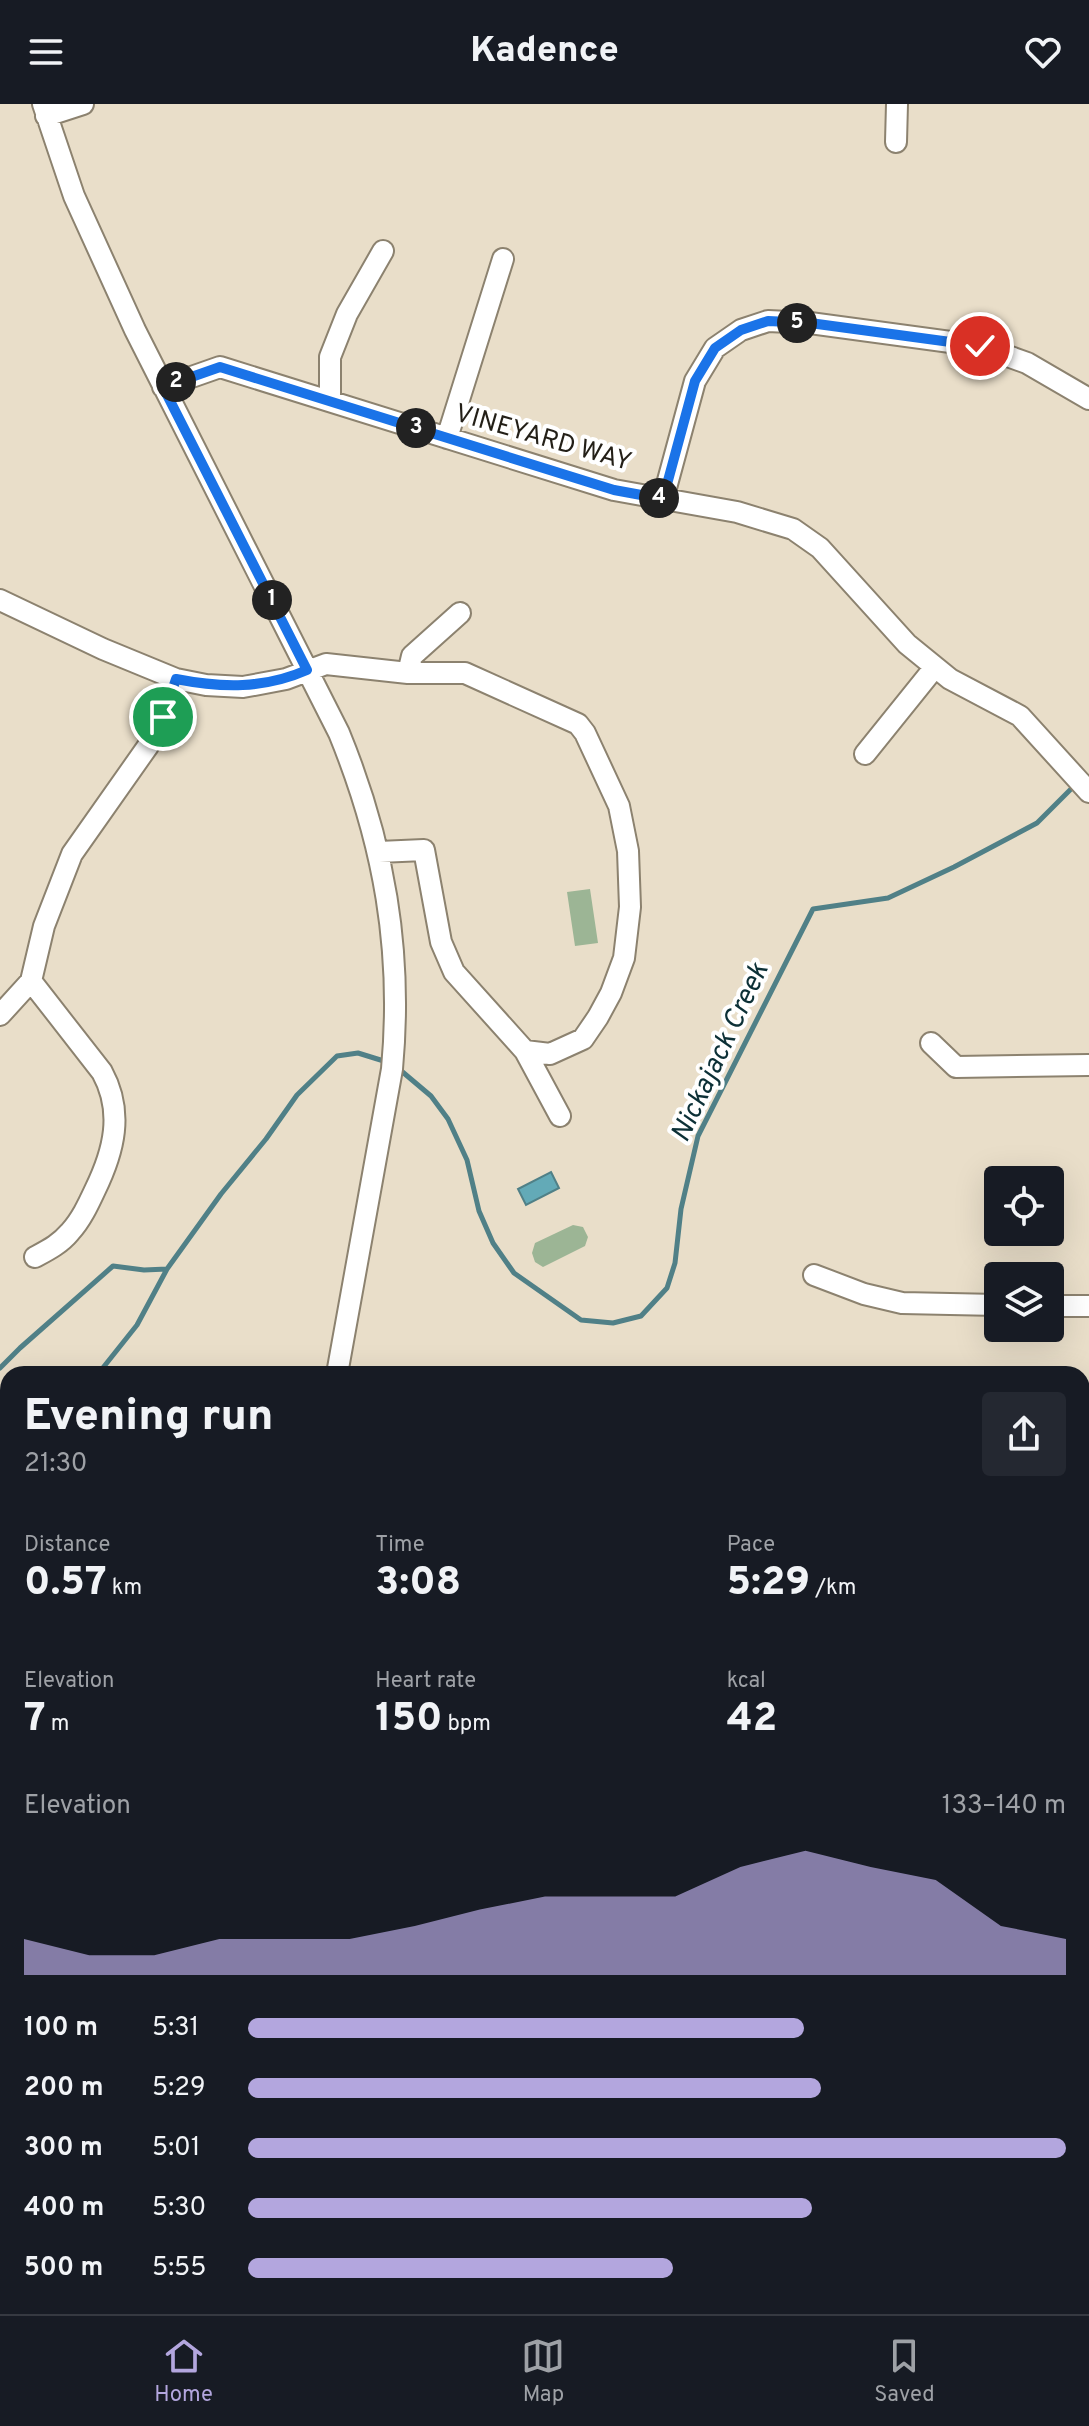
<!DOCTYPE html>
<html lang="en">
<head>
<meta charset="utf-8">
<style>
  body { margin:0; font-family:Overpass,sans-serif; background:#242831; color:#f1f3f6; height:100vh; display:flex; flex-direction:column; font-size:30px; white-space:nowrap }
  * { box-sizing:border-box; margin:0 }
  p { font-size:26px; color:#9ea1a6 }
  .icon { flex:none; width:44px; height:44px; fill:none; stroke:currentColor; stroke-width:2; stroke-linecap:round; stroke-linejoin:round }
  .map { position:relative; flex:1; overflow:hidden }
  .sheet { position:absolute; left:0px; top:1262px; width:1090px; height:948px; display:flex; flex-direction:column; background:#171b24; border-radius:24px 24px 0 0; box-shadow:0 8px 32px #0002 }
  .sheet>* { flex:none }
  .buttons { position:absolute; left:984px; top:1062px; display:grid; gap:16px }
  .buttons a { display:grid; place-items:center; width:80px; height:80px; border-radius:8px; background:#171b24; box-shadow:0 8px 32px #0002; font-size:40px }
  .pin { position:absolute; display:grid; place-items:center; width:68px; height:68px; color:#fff; margin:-34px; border:4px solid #fff; border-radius:50%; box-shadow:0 2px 8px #0007 }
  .km { position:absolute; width:40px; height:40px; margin:-20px; border-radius:50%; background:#222; color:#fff; font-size:22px; line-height:40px; text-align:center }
  .round { display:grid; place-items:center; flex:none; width:84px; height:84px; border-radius:8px; background:#242831 }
  .summary { display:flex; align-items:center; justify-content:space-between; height:136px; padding:0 24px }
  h1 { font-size:44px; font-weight:800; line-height:60px }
  .stats { display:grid; grid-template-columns:repeat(3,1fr); gap:12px; height:136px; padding:8px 24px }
  .stats div { display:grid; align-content:center }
  .stats b { font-size:40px; font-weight:800 }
  .stats small { font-size:22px; font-weight:400 }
  .stats p { font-size:22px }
  .chart { height:224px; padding:16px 24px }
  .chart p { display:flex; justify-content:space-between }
  .chart svg { width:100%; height:144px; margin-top:8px; fill:#b3a6de; opacity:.7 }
  ul { padding:0 24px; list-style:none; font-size:26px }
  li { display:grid; grid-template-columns:128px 96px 1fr; align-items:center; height:60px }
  li i { height:20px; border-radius:10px; background:#b3a6de }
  header { display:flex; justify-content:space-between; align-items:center; height:104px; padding:0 24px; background:#171b24; font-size:36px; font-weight:800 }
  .tabs { display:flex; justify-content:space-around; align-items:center; height:112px; border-top:2px solid #363941; background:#171b24; font-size:22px; color:#9ea1a6 }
  .tabs a { display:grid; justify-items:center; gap:4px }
  .tabs .selected { color:#b3a6de }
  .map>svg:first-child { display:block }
</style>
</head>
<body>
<header><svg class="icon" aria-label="menu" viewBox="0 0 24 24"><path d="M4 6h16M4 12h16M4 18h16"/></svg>Kadence<svg class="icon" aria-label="heart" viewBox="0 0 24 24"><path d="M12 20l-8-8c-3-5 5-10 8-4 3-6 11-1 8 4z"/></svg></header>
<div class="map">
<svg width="1089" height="2210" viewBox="0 0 1089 2210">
  <rect width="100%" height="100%" fill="#e9dec9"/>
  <path fill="#9cb595" d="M590,785L598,839L575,842L567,788Z
    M573,1121L583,1123L588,1133L585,1142L543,1163L535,1158L532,1149L535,1139Z"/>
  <path fill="#63aab7" stroke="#508087" stroke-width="2" d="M551,1068L559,1084L526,1101L518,1085Z"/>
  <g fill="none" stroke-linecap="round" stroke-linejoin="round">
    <path stroke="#508087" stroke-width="5" d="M399,965L431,992L448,1015L467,1056L479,1107L493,1139L514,1169L581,1216L613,1219L641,1212L667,1184L675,1159L681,1105L698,1032L813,805L888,794L954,763L1037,719L1074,682
      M0,1264L20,1244L113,1162L144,1166L167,1165
      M98,1270L137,1221L167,1165L221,1090L266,1035L297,991L337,952L358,949L387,958
      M0,1395L8,1385"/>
    <g stroke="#8c826f" stroke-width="24">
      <path id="minor" d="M43,0L74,92L135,226L339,629C384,739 403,846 392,965L337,1270
        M46,12L83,0
        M896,38L897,0
        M163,283L220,263L614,386L737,408L793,425L820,444L907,540L950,575L1020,612L1089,688
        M330,296V253L347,210L383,147
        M447,334L503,155
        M663,395L695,277L715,244L741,226L768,217L810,219L980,242L1027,259L1089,295
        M0,496L103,545L176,575L206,581L243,583L286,575L326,560L408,569H465L578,620L585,629L619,702L628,747L630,803L624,854L611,889L598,913L583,935L550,950L525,947L454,868L441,838L424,746L379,748
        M408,569L412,552L460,509
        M865,650L935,563
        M31,877L102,968C124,1008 114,1047 95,1086C88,1101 81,1116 70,1128C60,1140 48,1146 35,1153
        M0,911L31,877L44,822L72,750L148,642L163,613L176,575
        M931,939L956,963L1089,961
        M525,947L560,1012
        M814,1171L864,1190L902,1199L998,1201
        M1050,1202H1089
        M1082,1394H1089
        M1082,1633H1089
        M1082,2043H1089
        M0,2196H8
        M910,2202L911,2210
        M39,2210V2202
        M514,2210V2202"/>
    </g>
    <use href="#minor" stroke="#fff" stroke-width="20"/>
  </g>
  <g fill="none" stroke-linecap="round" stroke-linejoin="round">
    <g stroke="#fff" stroke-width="16">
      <path id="route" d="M163,613L176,575C222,584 264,585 307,566L163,283L220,263L614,386L663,395L695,277L715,244L741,226L768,217L810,219L980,242"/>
    </g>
    <use href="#route" stroke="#1a73e8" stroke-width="10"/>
  </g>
  <g text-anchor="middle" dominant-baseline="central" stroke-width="8" stroke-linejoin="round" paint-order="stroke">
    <g font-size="26" fill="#231f17" stroke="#fff">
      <text transform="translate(543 335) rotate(16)">VINEYARD WAY</text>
    </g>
    <g font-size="28" font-style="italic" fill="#0c3036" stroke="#fff">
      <text transform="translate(721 949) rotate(-65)">Nickajack Creek</text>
    </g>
  </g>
</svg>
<div class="buttons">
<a><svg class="icon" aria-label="locate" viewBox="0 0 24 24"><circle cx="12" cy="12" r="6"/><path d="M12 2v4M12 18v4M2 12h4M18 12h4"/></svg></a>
<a><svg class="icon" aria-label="layers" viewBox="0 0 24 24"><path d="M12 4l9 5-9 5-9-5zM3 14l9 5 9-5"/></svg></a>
</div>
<div class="pin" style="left:163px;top:613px;background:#1e9e55"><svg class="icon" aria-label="arrive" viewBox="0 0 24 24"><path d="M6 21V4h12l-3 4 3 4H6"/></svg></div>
<div class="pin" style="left:980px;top:242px;background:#d93025"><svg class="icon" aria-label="check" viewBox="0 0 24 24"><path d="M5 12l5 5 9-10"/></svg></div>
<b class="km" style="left:272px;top:496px">1</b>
<b class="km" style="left:176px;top:278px">2</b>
<b class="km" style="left:416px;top:324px">3</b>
<b class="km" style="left:659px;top:394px">4</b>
<b class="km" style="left:797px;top:219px">5</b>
<section class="sheet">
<div class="summary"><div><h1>Evening run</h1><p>21:30</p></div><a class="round"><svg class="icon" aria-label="share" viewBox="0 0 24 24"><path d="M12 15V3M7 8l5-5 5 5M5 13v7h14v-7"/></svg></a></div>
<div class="stats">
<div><p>Distance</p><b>0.57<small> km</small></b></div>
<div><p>Time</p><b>3:08</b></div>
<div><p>Pace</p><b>5:29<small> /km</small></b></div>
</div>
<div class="stats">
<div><p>Elevation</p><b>7<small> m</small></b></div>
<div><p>Heart rate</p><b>150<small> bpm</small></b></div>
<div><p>kcal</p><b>42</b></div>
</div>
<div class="chart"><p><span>Elevation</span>133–140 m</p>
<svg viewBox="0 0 160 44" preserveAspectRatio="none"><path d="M0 44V33L10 38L20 38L30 33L40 33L50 33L60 29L70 24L80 20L90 20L100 20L110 11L120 6L130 11L140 15L150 29L160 33V44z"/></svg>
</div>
<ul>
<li><b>100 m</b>5:31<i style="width:68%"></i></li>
<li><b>200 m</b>5:29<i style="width:70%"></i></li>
<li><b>300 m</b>5:01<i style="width:100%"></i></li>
<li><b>400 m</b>5:30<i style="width:69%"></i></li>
<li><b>500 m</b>5:55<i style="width:52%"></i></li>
</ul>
</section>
</div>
<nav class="tabs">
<a class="selected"><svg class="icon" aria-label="home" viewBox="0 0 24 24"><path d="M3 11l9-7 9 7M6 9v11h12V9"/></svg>Home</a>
<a><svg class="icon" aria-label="map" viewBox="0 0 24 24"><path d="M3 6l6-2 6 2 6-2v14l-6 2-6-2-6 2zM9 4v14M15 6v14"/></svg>Map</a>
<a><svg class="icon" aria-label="saved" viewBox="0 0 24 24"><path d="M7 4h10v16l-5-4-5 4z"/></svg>Saved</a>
</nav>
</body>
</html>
